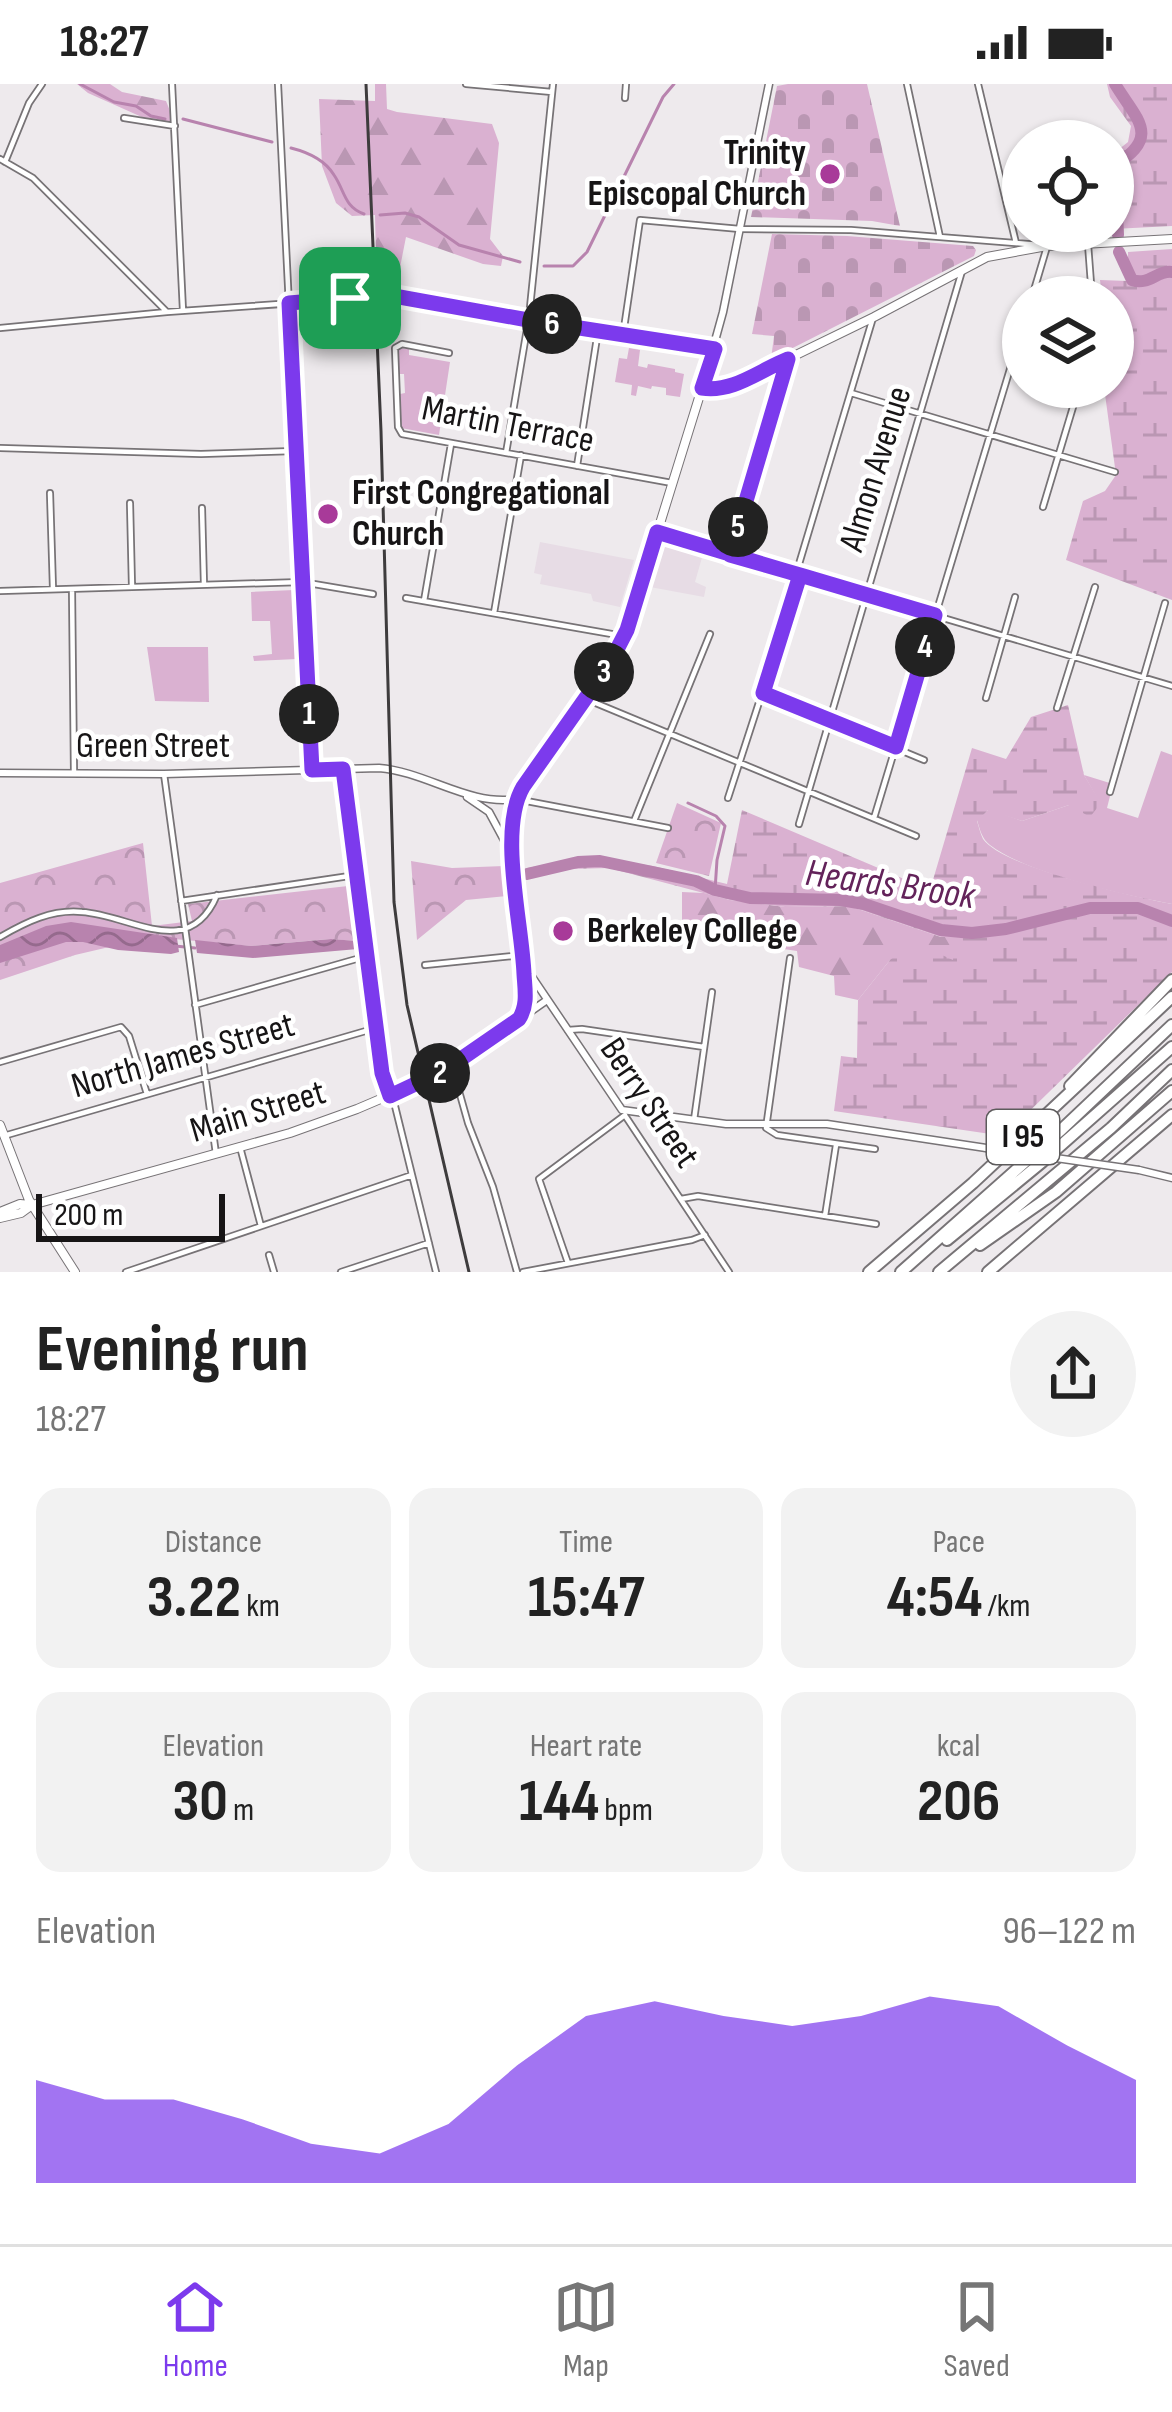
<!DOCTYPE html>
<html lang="en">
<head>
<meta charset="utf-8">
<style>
  body { margin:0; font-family:"Sofia Sans Condensed",sans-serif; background:#f2f2f2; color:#222; height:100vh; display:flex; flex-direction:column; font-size:45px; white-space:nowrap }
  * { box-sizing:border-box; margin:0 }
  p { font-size:39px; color:#767676 }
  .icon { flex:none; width:66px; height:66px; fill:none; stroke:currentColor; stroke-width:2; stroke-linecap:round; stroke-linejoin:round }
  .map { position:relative; height:1188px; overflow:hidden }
  .details { display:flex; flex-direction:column; background:#fff; flex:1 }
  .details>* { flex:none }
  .tools { position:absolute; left:1002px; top:36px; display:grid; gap:24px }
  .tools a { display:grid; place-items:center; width:132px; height:132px; border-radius:50%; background:#fff; box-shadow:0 3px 9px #0004; font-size:60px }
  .scale { position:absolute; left:36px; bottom:30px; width:189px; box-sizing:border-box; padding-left:12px; border:6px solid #171516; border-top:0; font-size:33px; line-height:42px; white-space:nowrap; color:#171516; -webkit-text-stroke:9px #fff; paint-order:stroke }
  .pin { position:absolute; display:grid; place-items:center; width:102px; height:102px; color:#fff; margin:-51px; border-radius:24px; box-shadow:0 6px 18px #0006 }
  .km { position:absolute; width:60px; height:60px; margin:-30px; border-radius:50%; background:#222; color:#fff; font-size:33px; line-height:60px; text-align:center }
  .round { display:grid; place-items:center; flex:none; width:126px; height:126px; border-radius:63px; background:#f2f2f2 }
  .headline { display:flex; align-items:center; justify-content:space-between; height:204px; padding:0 36px }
  h1 { font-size:66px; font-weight:700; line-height:90px }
  .figures { display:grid; grid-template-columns:repeat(3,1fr); gap:18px; height:204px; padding:12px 36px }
  .figures div { display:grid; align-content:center; border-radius:24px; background:#f2f2f2; text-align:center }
  .figures b { font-size:60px; font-weight:700 }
  .figures small { font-size:33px; font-weight:400 }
  .figures p { font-size:33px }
  .chart { height:336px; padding:24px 36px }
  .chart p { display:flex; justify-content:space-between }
  .chart svg { width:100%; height:216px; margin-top:12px; fill:#7c3aed; opacity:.7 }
  .status { display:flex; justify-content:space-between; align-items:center; height:84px; padding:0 60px; background:#fff; direction:ltr }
  .status svg { height:33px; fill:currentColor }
  .tab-bar { display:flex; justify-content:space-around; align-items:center; height:168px; border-top:3px solid #e0e0e0; background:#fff; font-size:33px; color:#767676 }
  .tab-bar a { display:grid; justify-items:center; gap:6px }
  .tab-bar .on { color:#7c3aed }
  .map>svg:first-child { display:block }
</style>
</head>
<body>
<div class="status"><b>18:27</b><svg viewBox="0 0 49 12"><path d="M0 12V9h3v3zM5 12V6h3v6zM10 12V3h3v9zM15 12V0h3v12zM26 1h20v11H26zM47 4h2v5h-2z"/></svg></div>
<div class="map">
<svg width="1172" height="1188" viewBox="0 0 1172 1188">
  <defs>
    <pattern id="forest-firs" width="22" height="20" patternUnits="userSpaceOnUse" patternTransform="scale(3)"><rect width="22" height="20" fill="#dab1d1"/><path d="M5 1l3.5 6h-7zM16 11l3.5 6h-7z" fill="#ba97b3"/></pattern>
    <pattern id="wetland-marsh" width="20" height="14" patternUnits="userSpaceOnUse" patternTransform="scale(3)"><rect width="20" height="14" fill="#dab1d1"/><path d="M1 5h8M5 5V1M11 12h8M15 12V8" fill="none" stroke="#ba97b3"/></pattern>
    <pattern id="cemetery-stones" width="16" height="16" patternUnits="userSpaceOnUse" patternTransform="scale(3)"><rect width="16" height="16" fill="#dab1d1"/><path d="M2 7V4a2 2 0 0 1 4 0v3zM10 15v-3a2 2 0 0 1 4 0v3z" fill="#ba97b3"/></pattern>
    <pattern id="park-crowns" width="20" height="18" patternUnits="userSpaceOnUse" patternTransform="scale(3)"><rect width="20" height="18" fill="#dab1d1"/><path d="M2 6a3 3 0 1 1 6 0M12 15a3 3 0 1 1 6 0" fill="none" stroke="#ba97b3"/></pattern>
    <pattern id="water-waves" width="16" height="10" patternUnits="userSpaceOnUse" patternTransform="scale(3)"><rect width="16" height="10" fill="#b883ae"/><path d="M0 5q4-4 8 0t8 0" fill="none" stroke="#956a8d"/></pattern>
  </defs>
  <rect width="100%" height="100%" fill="#eeeaed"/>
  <path fill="#e7dce5" d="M540,458L634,476L620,523L593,517L591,510L540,500L542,491L534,489Z
    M664,459L703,470L695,498L706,503L704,513L650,503Z"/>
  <path fill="#dab1d1" d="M401,264L409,265V271L450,278L439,351L401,344L400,310L405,309L404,290H399L398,267Z
    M629,264L640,266L638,282L647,284L648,280L675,285V288L684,290L680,313L666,311V304L652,302L651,305L638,302L636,312L631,311L632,301L615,298L619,274L627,275Z
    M294,506L297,575L254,577L253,572L272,570L270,537H252L251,508Z
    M147,563H208L209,618L155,617Z
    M1161,667L1172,671V820C1124,811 1028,790 990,761C982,755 980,746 977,736L989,725L1022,737L1069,721L1100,719L1084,691L1113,700L1107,724L1138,734Z"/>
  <path fill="url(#forest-firs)" d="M77,0H110L122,8L166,17L174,37L153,38L88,9Z
    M375,0H386L387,25L397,28L492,40L499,59L490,155L503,172L501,182L483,180L406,153L394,214H377L375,131L352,132L336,119L322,82L319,15L375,17Z
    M682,808L704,809L730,816L785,823L849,822L941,853H954V876H890L858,916L835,911L834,892L799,883L797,867L744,859L728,852L682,844Z"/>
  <path fill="url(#wetland-marsh)" d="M1107,0H1172V142L1113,145V70L1128,58L1131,42L1110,13Z
    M1172,165V516L1066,476L1083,417L1105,407L1116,391L1104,303H1113V213H1102L1100,196L1128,197V168Z
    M1068,621L1084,691L1101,719L1090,733L1069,721L1022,737L988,726L977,737C979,743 980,749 983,755C1002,783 1135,813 1172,820V888L1004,1052L834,1027L841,972L857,974L858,916L890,876L913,858L953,876L954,853H941L849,822L785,823L730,816L609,784L572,785L528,794L527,784L588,773L653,782L727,800L742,726L930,806L972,664L1006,675L1031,633Z"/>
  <path fill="url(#cemetery-stones)" d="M788,0H867L900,142L872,137L751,133L777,2Z
    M772,150L847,152L973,162L976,166L974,172L771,275L774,252L752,250Z"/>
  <path fill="url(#park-crowns)" d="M677,719L721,739L709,792L656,779Z
    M143,759L152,842L192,837L188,820L348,802L357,857L330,855L251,862L152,853L75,871L0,896V799Z
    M411,777L452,784L504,782L507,812L466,816L417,856Z"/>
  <path fill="url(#water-waves)" d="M71,838L177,854L179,868L171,870L118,866L83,858H66L0,879V861L46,842Z
    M331,855L357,857L358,865L253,874L197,869L195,856L251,862Z"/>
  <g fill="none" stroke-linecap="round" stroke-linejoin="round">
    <path stroke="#b883ae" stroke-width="3" d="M80,0L114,18L136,22L151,32L165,35
      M183,35L272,58
      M291,64C307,68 325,76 334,91C345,107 344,123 364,130
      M380,131L405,129L419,133L459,161L520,178
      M544,182H573L587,168L663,13L674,0
      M688,719L716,732L725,742L717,776L715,806
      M175,862L195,864"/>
    <path stroke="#b883ae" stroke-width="12" d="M1113,82C1163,53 1136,35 1115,0
      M1113,119L1117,125L1118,151
      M1119,168L1132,196C1149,202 1157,186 1172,188
      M527,790L578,778L600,777L696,797L715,806L750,814L841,816L864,820L941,846L972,849L1006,845L1090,824H1138L1172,837"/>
    <g stroke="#777376" stroke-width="8">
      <path id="minor" d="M172,0L183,227
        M278,0L312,686
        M466,0L552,8
        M907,0L940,153
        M978,0L1016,159
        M625,14L626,0
        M124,34L175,42
        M0,75L33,94L167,228L394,212L528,236L715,265
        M5,78L29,19L42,0
        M1088,160L1092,213
        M1032,213L1046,166
        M0,244L167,228
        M623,251L640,136L740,145L851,146L1040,161
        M449,269L402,260L395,264L398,343L402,350L672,399
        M851,309L1115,388
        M0,364L201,370L295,367
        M506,369L529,233L553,0
        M577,382L598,247
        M50,409L53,505
        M130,419L132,503
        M1043,423L1079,303
        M202,424L204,501
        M657,449L1172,602
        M730,471L788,275
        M796,490L872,237
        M72,505L74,689
        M0,507L302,498L373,510
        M406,514L623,552
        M424,517L451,360
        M494,529L521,371
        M763,609L924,676
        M986,614L1015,513
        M586,615L916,752
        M1057,624L1095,503
        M343,685L382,989L395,1022L436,1188
        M164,690L216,1070
        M1110,708L1165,519
        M728,714L800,492
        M516,715L668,744
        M874,734L1023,242
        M634,737L710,550
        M799,740L962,187
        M181,817L356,791
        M0,853C26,838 52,825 82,828C131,831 189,878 217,811
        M790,874L766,1044L777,1051L875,1065
        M425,881L523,871
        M195,921L367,872
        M568,946L582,945L704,963
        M0,978L121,943L129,952L147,1010
        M452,982L468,1039L493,1103L517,1188
        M626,1033L729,1188
        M694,1036L712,908
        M7,1051L376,944
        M240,1063L261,1142
        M681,1115L698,1112L876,1140
        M825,1132L836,1061
        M269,1171L274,1188
        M568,1179L539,1095L625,1031
        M126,1188L412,1091
        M341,1188L429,1159
        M523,1188L692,1156L705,1151"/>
    </g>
    <g stroke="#777376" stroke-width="9">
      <path id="tertiary" d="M702,304L723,228L769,0
        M0,689L164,690L379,684C427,688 468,722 516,715
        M467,713L489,728L510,767
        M524,881L622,1026L726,1040H827L986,1064
        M520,935L547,916
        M1139,1086L1172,1094"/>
    </g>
    <g stroke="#777376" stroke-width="10">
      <path id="secondary" d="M0,1041L29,1116L75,1188
        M0,1128L20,1120L30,1121
        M0,1134L21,1129L32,1121L290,1049L357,1025L432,993L519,935L524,927L526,916L511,752L514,724L523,703L607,584L627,546L702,304L716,306L730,303L874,233L987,173L1047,162L1172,155"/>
    </g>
    <g stroke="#777376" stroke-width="14">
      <path id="motorway" d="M1070,1002L1172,896
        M947,1156L1042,1078L1172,963
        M980,1161L1056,1108L1172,1007
        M869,1188L973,1099L1172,913
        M901,1188L1060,1047L1172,941
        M939,1188L1111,1044L1172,986
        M988,1188L1172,1031"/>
    </g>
    <use href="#minor" stroke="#fff" stroke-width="4.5"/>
    <use href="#tertiary" stroke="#fff" stroke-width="6"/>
    <use href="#secondary" stroke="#fff" stroke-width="8"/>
    <use href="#motorway" stroke="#fff" stroke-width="10"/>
    <path stroke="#3e3c3d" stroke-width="3" d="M366,0L381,347L394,818L407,921L469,1188"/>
    <g stroke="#777376" stroke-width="9" stroke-linecap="butt">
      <path id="tertiary-bridge" d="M986,1064L1139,1086"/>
    </g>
    <use href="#tertiary-bridge" stroke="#fff" stroke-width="6"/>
  </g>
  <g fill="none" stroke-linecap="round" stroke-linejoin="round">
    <g stroke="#fff" stroke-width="24">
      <path id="route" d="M350,214L289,219L312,686L343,685L382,989L390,1012L445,986L519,935C528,921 525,906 524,890C522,839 498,746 523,703L609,581L627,546L657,448L796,490L800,491L935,531L896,663L763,609L800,491L730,471L788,275C760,286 733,309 702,304L715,265L528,236L394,212L350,214"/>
    </g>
    <use href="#route" stroke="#7c3aed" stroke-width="15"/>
  </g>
  <g fill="#a83a99" stroke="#fff" stroke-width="4.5">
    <circle cx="830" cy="90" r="12"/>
    <circle cx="328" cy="430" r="12"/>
    <circle cx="563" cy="847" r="12"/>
  </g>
  <g text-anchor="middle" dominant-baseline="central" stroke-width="9" stroke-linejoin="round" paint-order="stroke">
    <rect fill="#fff" stroke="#5d5b5c" stroke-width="3" x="987" y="1026" width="72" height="54" rx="9"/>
    <g font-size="33" font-weight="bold" fill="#171516">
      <text x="1023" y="1053">I 95</text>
    </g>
    <g font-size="36" font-weight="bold" fill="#171516" stroke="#fff" text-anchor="start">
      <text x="806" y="69" text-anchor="end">Trinity<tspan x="806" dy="41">Episcopal Church</tspan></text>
      <text x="352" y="409">First Congregational<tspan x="352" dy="41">Church</tspan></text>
      <text x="587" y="847">Berkeley College</text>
    </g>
    <g font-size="36" fill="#171516" stroke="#fff">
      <text transform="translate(508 341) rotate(11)">Martin Terrace</text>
      <text transform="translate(876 385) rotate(-73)">Almon Avenue</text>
      <text x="153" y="662">Green Street</text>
      <text transform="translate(183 972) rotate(-16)">North James Street</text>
      <text transform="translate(649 1019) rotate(56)">Berry Street</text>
      <text transform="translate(258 1028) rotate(-17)">Main Street</text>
    </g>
    <g font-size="39" font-style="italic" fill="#63235a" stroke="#fff">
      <text transform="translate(890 801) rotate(8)">Heards Brook</text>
    </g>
  </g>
</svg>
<div class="tools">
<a><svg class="icon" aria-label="locate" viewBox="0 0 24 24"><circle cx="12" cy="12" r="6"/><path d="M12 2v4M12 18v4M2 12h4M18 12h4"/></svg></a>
<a><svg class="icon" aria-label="layers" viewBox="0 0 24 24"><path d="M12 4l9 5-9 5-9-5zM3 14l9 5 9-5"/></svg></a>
</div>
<div class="scale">200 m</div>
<div class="pin" style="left:350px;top:214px;background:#1e9e55"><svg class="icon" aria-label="arrive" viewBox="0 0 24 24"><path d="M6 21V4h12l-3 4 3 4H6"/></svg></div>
<b class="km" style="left:309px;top:630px">1</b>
<b class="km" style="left:440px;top:989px">2</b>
<b class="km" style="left:604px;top:588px">3</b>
<b class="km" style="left:925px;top:563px">4</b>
<b class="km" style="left:738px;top:443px">5</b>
<b class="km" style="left:552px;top:240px">6</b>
</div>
<section class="details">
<div class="headline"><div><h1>Evening run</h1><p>18:27</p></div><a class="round"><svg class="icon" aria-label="share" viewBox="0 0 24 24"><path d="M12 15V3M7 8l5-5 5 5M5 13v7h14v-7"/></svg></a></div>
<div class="figures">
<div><p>Distance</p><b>3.22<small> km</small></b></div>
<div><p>Time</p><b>15:47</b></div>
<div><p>Pace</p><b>4:54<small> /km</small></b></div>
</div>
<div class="figures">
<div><p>Elevation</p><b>30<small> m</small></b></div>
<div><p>Heart rate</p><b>144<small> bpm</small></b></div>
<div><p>kcal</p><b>206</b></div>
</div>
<div class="chart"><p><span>Elevation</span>96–122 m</p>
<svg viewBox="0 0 160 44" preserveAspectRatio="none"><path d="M0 44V23L10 27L20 27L30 31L40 36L50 38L60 32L70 20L80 10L90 7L100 10L110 12L120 10L130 6L140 8L150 16L160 23V44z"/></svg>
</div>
</section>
<nav class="tab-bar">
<a class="on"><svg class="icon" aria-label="home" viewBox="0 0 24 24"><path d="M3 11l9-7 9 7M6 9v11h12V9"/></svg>Home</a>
<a><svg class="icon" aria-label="map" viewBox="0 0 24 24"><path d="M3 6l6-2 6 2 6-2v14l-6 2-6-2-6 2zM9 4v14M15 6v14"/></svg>Map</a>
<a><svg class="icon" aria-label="saved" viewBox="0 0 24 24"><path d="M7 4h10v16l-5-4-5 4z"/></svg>Saved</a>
</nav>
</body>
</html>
